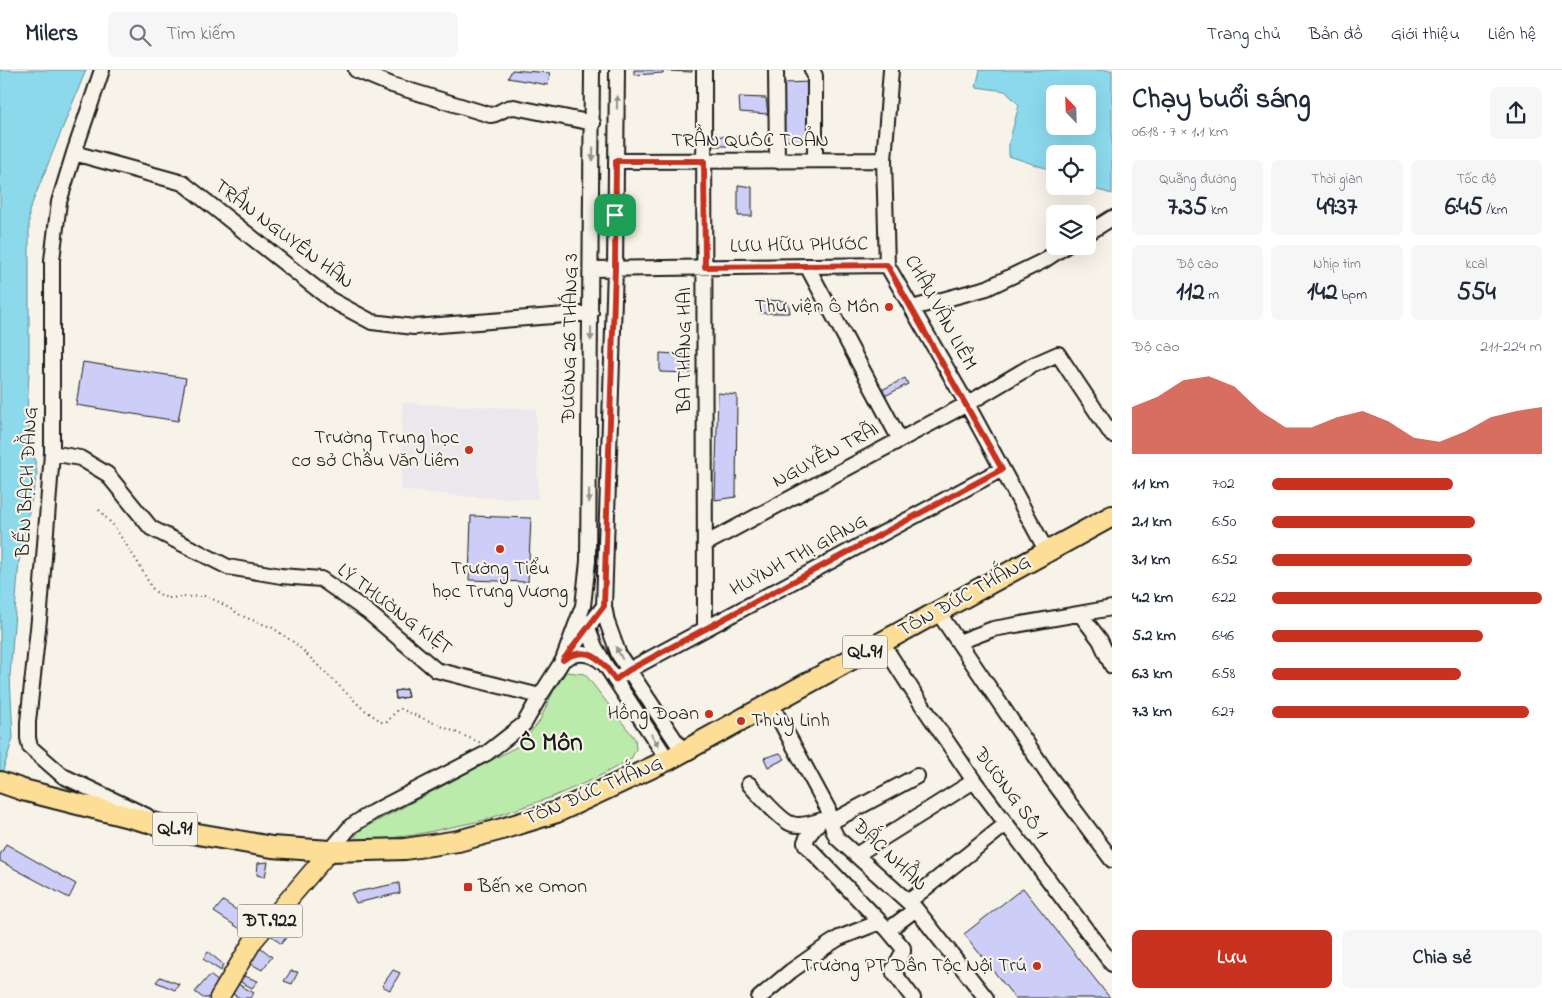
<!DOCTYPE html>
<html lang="vi">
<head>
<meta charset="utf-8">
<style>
  body { margin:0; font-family:"Indie Flower",sans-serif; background:#f6f6f7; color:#1f2937; height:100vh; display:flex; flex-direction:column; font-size:19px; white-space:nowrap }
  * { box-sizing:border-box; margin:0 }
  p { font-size:16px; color:#747a83 }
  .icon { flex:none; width:28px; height:28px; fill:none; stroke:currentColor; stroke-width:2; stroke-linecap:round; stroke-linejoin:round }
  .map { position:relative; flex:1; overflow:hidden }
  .drawer { display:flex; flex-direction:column; background:#fff; width:450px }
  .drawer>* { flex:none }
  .needle { width:32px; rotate:337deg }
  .buttons { position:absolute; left:1046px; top:15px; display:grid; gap:10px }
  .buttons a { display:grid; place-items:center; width:50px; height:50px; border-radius:8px; background:#fff; box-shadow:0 5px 20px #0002; font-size:25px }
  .pin { position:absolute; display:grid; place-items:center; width:42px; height:42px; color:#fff; margin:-21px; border-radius:10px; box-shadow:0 2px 8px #0006 }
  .round { display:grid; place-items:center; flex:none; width:52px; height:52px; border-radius:8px; background:#f6f6f7 }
  .head { display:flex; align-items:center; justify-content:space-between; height:85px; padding:0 20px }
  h1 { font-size:28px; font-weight:800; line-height:38px }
  .figures { display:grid; grid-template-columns:repeat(3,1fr); gap:8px; height:85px; padding:5px 20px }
  .figures div { display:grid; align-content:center; border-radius:8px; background:#f6f6f7; text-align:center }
  .figures b { font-size:25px; font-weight:800 }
  .figures small { font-size:14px; font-weight:400 }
  .figures p { font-size:14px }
  .chart { height:140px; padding:10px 20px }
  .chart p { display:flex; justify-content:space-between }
  .chart svg { width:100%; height:90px; margin-top:5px; fill:#c8321e; opacity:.7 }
  .primary-button { display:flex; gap:10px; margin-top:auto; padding:10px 20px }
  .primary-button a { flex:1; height:58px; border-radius:8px; background:#c8321e; color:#fff; font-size:20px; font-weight:800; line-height:58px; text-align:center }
  .primary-button a+a { background:#f6f6f7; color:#1f2937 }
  ul { padding:0 20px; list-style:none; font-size:16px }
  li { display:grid; grid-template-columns:80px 60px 1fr; align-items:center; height:38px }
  li i { height:12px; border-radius:6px; background:#c8321e }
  header { display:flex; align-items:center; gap:30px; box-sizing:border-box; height:70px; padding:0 25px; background:#fff; border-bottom:1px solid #e0e1e3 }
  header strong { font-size:24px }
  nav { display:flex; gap:28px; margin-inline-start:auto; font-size:18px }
  .search { width:350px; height:45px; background:#f6f6f7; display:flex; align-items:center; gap:12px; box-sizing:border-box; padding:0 18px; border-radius:8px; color:#747a83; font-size:19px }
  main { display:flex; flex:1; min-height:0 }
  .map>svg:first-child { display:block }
</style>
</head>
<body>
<header>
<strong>Milers</strong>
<div class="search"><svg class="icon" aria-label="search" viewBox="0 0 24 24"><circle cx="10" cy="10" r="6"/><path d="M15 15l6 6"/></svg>Tìm kiếm</div>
<nav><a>Trang chủ</a><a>Bản đồ</a><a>Giới thiệu</a><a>Liên hệ</a></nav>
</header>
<main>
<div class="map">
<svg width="1112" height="928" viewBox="0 0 1112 928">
  <rect width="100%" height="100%" fill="#f7f3e8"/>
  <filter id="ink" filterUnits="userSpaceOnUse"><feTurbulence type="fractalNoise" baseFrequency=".02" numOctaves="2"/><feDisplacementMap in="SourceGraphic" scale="10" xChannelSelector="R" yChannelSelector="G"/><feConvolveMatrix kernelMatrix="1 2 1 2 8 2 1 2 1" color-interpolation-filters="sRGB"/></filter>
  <g filter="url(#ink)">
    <path fill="#eae8ec" d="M402,333L536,339L538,429L473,427L401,420Z"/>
    <path fill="#bbebaa" stroke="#6c8463" d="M566,602L585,604L635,669L636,679L631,689L594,709L552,727L485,750L414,765L358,772L355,767L360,760L520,675L539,652L553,622Z"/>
    <path fill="#8cd9ec" stroke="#5f8d99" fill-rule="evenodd" d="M0,0H86L29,141V301L27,345L37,403L19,491L10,606L13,668L0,710Z
      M980,0H1112V124L1084,116H1088V84H1055V104L1045,98L1009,86V73L1019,35L1005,21L976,17ZM1055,24H1088V56H1055Z"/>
    <path fill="#cccef7" stroke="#1c1c1c" d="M512,0L550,3L548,15L508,8Z
      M634,0H663V3L634,5Z
      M668,0H692V2L668,1Z
      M810,12L807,73L782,70L783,13Z
      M739,27L766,28L768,44L740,42Z
      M713,66L739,67L738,76H710Z
      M738,115L752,117V146H738Z
      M760,230L788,231L790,243H760Z
      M660,283L690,285L691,303L660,302Z
      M83,292L186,308L178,351L76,335Z
      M905,308L908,314L885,326L880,321Z
      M718,323L737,325L736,427L715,430Z
      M471,446L531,448L528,512L469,510Z
      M406,619L408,627L396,629L395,621Z
      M406,619L408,627L396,629L395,621Z
      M780,683L785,689L768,697L764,688Z
      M6,774L76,814L69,828L0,791V785Z
      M268,792L265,807L257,805L258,793Z
      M399,813L400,823L356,833L351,823Z
      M1023,818L1110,928H1015L964,864Z
      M223,831L250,849L242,860L214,842Z
      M271,854L288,865L281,874L265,860Z
      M253,871L272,887L262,900L242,889Z
      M208,882L223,894L221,901L203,889Z
      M393,900L400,903L390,920L382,916Z
      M291,901L298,902L292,914L284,911Z
      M210,905L220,913L208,928H203L195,922Z
      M241,905L258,911L252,918L237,910Z
      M160,907L179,914L175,920L156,912Z
      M236,913L254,923L250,928H240L231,923Z"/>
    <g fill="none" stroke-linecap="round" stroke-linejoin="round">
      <g stroke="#1c1c1c" stroke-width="18">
        <path id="minor" d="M102,0L74,83L59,132L52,190V383L40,540L28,652V668L30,677L63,706L147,746
          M356,0L392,15L490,45C500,45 502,37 514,37L593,53
          M617,0L615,198L604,536L607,552L619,585L683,682
          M704,0L705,559
          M776,0L777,91
          M812,0L815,6V90
          M891,0L884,90L887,195L967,334L1047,482
          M74,83L183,113L331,230L372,252L414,257L591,243
          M616,91L884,90
          M1088,163L1112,148
          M807,196L900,370
          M591,199L887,195
          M912,238L987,218L1043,191L1066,176
          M52,383L80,388L107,404L151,458L228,497L281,506L321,509L368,542L436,600L540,626
          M705,474L967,334L1033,295L1058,284L1112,365
          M938,542L1049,706L1112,790
          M1081,545L1100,570L1112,596
          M586,552L595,577L606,596L668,690
          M959,572L993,559L1112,538
          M882,573L916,626L974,711L1112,894
          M564,589C577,581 591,582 603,593
          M563,590L583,536L588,491L592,0
          M615,610L629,600L1002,399
          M771,634L828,739L833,760L837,768L916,839L986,928
          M749,714C756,722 782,752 792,754C801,757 813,753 822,750
          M820,751L808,766L805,772L806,775L888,860L903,878V882L893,900L894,903L913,928
          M831,752L917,706
          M330,781L351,756L373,742L487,683L524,654L540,626L563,590L604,536
          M856,785L974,711
          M908,832L1006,754
          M888,860L916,839
          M759,928L791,901L828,875L839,868L880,852"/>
      </g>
      <g stroke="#1c1c1c" stroke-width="21">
        <path id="major" d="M219,928L253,871L330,781"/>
      </g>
      <g stroke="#1c1c1c" stroke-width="24">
        <path id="highway" d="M0,712L23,720L192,763L272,777L330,781L405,779L458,771L502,759L557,742L668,690L1112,446"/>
      </g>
      <path stroke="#1c1c1c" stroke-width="2" stroke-dasharray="1 4" stroke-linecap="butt" d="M99,440L113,455L137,491L152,518L157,523L167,528L206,526L219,532L242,546L273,558L296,574L362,638L382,652H387L397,640L401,639L481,673"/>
      <use href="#minor" stroke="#f7f3e8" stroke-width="14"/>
      <use href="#major" stroke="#fdde96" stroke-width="18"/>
      <use href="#highway" stroke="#fdde96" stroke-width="20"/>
    </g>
    <defs><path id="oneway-solid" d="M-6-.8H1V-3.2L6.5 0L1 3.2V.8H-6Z" transform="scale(1.25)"/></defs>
    <g fill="#94928c">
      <use href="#oneway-solid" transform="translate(617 32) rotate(-89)"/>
      <use href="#oneway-solid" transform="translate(593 84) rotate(91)"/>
      <use href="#oneway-solid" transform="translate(591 264) rotate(91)"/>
      <use href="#oneway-solid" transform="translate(589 426) rotate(91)"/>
      <use href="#oneway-solid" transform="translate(619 583) rotate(-118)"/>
      <use href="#oneway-solid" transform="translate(655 670) rotate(56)"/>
    </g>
  </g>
  <g fill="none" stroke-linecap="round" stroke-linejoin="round" filter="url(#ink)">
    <g stroke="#fff" stroke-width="10">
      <path id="route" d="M616,91H704L705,197L887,195L1002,399L629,600L615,610C602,589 588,574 563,590L604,536L615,198Z"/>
    </g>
    <use href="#route" stroke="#c8321e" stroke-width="6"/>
  </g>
  <g fill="#c8321e" stroke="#f7f3e8" stroke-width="2">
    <circle cx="889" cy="237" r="5"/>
    <circle cx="469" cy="380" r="5"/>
    <circle cx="500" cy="479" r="5"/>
    <circle cx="709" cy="644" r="5"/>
    <circle cx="741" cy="651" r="5"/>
    <rect x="463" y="812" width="10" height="10" rx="2.5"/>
    <circle cx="1037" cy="896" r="5"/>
  </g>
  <g text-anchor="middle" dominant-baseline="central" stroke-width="4.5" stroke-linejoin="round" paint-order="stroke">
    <g fill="#f7f3e8" stroke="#5e5c59" stroke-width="1">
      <rect x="842.5" y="565.5" width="45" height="33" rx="4"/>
      <rect x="152.5" y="742.5" width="45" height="33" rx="4"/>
      <rect x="237.5" y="834.5" width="65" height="33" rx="4"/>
    </g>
    <g font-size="19" font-weight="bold" fill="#1c1c1c">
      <text x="865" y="582">QL.91</text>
      <text x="175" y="759">QL.91</text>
      <text x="270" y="851">ĐT.922</text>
    </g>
    <g font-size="20" fill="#1c1c1c" stroke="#f7f3e8">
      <text x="750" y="71">TRẦN QUỐC TOẢN</text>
      <text transform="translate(283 165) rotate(37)">TRẦN NGUYÊN HÃN</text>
      <text transform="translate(799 176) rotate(-1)">LƯU HỮU PHƯỚC</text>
      <text transform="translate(940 243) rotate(61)">CHÂU VĂN LIÊM</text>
      <text transform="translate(571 268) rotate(-89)">ĐƯỜNG 26 THÁNG 3</text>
      <text transform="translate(685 280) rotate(-90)">BA THÁNG HAI</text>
      <text transform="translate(826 386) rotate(-28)">NGUYỄN TRÃI</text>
      <text transform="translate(28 412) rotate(-87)">BẾN BẠCH ĐẰNG</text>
      <text transform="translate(799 486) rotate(-28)">HUỲNH THỊ GIANG</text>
      <text transform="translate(965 527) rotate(-29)">TÔN ĐỨC THẮNG</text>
      <text transform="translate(394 540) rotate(37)">LÝ THƯỜNG KIỆT</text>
      <text transform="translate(594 722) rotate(-23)">TÔN ĐỨC THẮNG</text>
      <text transform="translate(1010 724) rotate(53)">ĐƯỜNG SỐ 1</text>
      <text transform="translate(889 786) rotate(44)">ĐẮC NHẪN</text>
    </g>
    <g font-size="20" fill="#1c1c1c" stroke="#f7f3e8" text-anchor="end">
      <text x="879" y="237">Thư viện Ô Môn</text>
      <text x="459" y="368">Trường Trung học<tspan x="459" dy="23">cơ sở Châu Văn Liêm</tspan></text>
      <text x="500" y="499" text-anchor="middle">Trường Tiểu<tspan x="500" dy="23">học Trưng Vương</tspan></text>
      <text x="699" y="644">Hồng Đoan</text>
      <text x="751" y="651" text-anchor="start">Thùy Linh</text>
      <text x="478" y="817" text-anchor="start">Bến xe Omon</text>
      <text x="1027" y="896">Trường PT Dân Tộc Nội Trú</text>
    </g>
    <g font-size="25" font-weight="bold" fill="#1c1c1c" stroke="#f7f3e8">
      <text x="551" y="674">Ô Môn</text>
    </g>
  </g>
</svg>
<div class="buttons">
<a><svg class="needle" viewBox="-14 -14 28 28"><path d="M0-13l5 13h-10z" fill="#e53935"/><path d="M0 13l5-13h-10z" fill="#747a83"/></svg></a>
<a><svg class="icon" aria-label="locate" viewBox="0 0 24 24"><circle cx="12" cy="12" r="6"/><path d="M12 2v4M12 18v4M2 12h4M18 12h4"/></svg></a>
<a><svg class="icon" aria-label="layers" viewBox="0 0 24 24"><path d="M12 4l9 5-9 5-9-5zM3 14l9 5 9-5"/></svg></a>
</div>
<div class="pin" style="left:615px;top:145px;background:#1e9e55"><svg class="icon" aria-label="arrive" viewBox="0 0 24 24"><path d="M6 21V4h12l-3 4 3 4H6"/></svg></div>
</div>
<section class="drawer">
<div class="head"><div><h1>Chạy buổi sáng</h1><p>06:18 · 7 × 1.1 km</p></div><a class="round"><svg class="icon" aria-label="share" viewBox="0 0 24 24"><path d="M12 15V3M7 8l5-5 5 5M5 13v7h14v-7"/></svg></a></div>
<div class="figures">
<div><p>Quãng đường</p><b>7.35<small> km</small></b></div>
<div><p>Thời gian</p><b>49:37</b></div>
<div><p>Tốc độ</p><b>6:45<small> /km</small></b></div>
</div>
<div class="figures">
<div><p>Độ cao</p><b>112<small> m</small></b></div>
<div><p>Nhịp tim</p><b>142<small> bpm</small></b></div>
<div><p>kcal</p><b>554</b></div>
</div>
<div class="chart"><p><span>Độ cao</span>211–224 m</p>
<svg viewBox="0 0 160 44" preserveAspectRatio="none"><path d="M0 44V21L10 16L20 8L30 6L40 11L50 23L60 31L70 31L80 26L90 23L100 28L110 36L120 38L130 33L140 26L150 23L160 21V44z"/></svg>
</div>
<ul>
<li><b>1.1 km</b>7:02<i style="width:67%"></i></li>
<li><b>2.1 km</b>6:50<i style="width:75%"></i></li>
<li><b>3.1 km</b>6:52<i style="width:74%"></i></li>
<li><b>4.2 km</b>6:22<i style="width:100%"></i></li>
<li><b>5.2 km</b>6:46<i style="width:78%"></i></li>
<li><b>6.3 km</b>6:58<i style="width:70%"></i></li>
<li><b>7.3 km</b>6:27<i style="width:95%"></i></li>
</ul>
<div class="primary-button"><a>Lưu</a><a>Chia sẻ</a></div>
</section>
</main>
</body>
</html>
